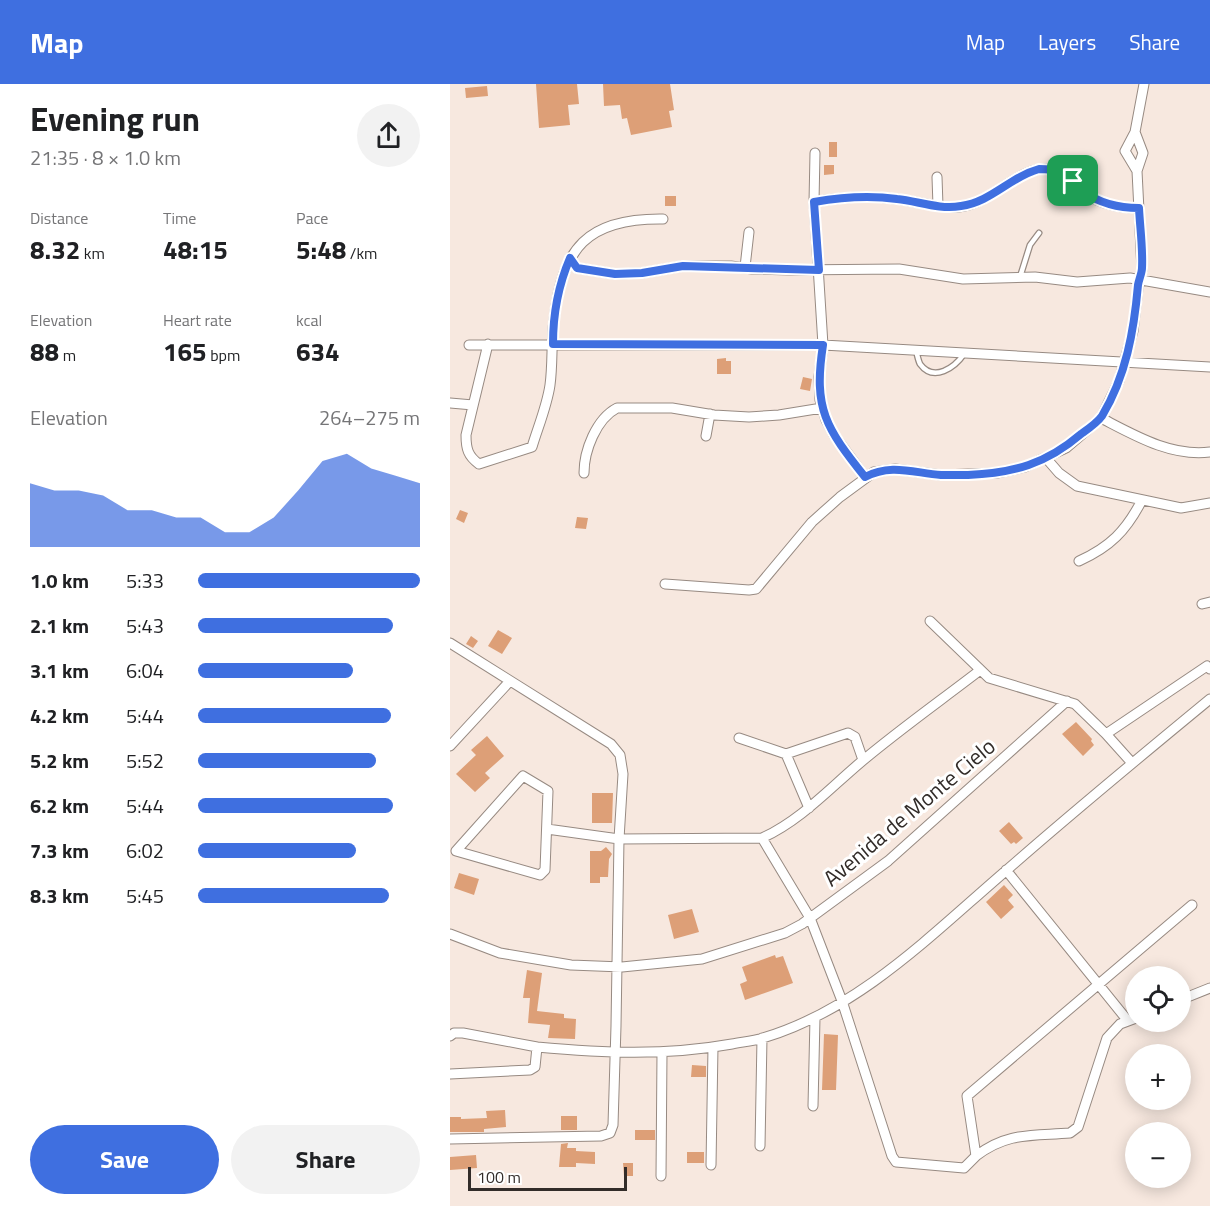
<!DOCTYPE html>
<html lang="en">
<head>
<meta charset="utf-8">
<style>
  body { margin:0; font-family:"Titillium Web",sans-serif; background:#f2f2f2; color:#202124; height:100vh; display:flex; flex-direction:column; font-size:22px; white-space:nowrap }
  * { box-sizing:border-box; margin:0 }
  p { font-size:20px; color:#757577 }
  .icon { flex:none; width:33px; height:33px; fill:none; stroke:currentColor; stroke-width:2; stroke-linecap:round; stroke-linejoin:round }
  .map { position:relative; flex:1; overflow:hidden }
  .side { display:flex; flex-direction:column; background:#fff; width:450px }
  .side>* { flex:none }
  .fabs { position:absolute; left:675px; top:882px; display:grid; gap:12px }
  .fabs a { display:grid; place-items:center; width:66px; height:66px; border-radius:50%; background:#fff; box-shadow:0 3px 15px #0003; font-size:30px }
  .scale { position:absolute; left:18px; bottom:15px; width:159px; box-sizing:border-box; padding-left:6px; border:3px solid #322c29; border-top:0; font-size:16px; line-height:21px; white-space:nowrap; color:#322c29; -webkit-text-stroke:4px #fff; paint-order:stroke }
  .pin { position:absolute; display:grid; place-items:center; width:51px; height:51px; color:#fff; margin:-26px; border-radius:12px; box-shadow:0 3px 9px #0006 }
  .round { display:grid; place-items:center; flex:none; width:63px; height:63px; border-radius:32px; background:#f2f2f2 }
  .headline { display:flex; align-items:center; justify-content:space-between; height:102px; padding:0 30px }
  h1 { font-size:33px; font-weight:700; line-height:45px }
  .stats { display:grid; grid-template-columns:repeat(3,1fr); gap:9px; height:102px; padding:6px 30px }
  .stats div { display:grid; align-content:center }
  .stats b { font-size:26px; font-weight:700 }
  .stats small { font-size:16px; font-weight:400 }
  .stats p { font-size:16px }
  .chart { height:168px; padding:12px 30px }
  .chart p { display:flex; justify-content:space-between }
  .chart svg { width:100%; height:108px; margin-top:6px; fill:#3f6fe0; opacity:.7 }
  .primary-button { display:flex; gap:12px; margin-top:auto; padding:12px 30px }
  .primary-button a { flex:1; height:69px; border-radius:36px; background:#3f6fe0; color:#fff; font-size:24px; font-weight:700; line-height:69px; text-align:center }
  .primary-button a+a { background:#f2f2f2; color:#202124 }
  ul { padding:0 30px; list-style:none; font-size:20px }
  li { display:grid; grid-template-columns:96px 72px 1fr; align-items:center; height:45px }
  li i { height:15px; border-radius:8px; background:#3f6fe0 }
  header { display:flex; align-items:center; gap:36px; box-sizing:border-box; height:84px; padding:0 30px; background:#3f6fe0; color:#fff }
  header strong { font-size:28px }
  nav { display:flex; gap:33px; margin-inline-start:auto; font-size:21px }
  main { display:flex; flex:1; min-height:0 }
  .map>svg:first-child { display:block }
</style>
</head>
<body>
<header>
<strong>Map</strong>
<nav><a>Map</a><a>Layers</a><a>Share</a></nav>
</header>
<main>
<section class="side">
<div class="headline"><div><h1>Evening run</h1><p>21:35 · 8 × 1.0 km</p></div><a class="round"><svg class="icon" aria-label="share" viewBox="0 0 24 24"><path d="M12 15V3M7 8l5-5 5 5M5 13v7h14v-7"/></svg></a></div>
<div class="stats">
<div><p>Distance</p><b>8.32<small> km</small></b></div>
<div><p>Time</p><b>48:15</b></div>
<div><p>Pace</p><b>5:48<small> /km</small></b></div>
</div>
<div class="stats">
<div><p>Elevation</p><b>88<small> m</small></b></div>
<div><p>Heart rate</p><b>165<small> bpm</small></b></div>
<div><p>kcal</p><b>634</b></div>
</div>
<div class="chart"><p><span>Elevation</span>264–275 m</p>
<svg viewBox="0 0 160 44" preserveAspectRatio="none"><path d="M0 44V18L10 21L20 21L30 23L40 29L50 29L60 32L70 32L80 38L90 38L100 32L110 21L120 9L130 6L140 12L150 15L160 18V44z"/></svg>
</div>
<ul>
<li><b>1.0 km</b>5:33<i style="width:100%"></i></li>
<li><b>2.1 km</b>5:43<i style="width:88%"></i></li>
<li><b>3.1 km</b>6:04<i style="width:70%"></i></li>
<li><b>4.2 km</b>5:44<i style="width:87%"></i></li>
<li><b>5.2 km</b>5:52<i style="width:80%"></i></li>
<li><b>6.2 km</b>5:44<i style="width:88%"></i></li>
<li><b>7.3 km</b>6:02<i style="width:71%"></i></li>
<li><b>8.3 km</b>5:45<i style="width:86%"></i></li>
</ul>
<div class="primary-button"><a>Save</a><a>Share</a></div>
</section>
<div class="map">
<svg width="760" height="1122" viewBox="0 0 760 1122">
  <rect width="100%" height="100%" fill="#f7e8df"/>
  <path fill="#dd9f77" d="M86,0H127L129,20L118,21L120,41L89,44Z
    M153,0H220L224,26L219,27L222,43L181,51L177,34L172,35L170,21L154,22Z
    M37,2L38,12L16,14L15,4Z
    M379,58H387V73H379Z
    M374,81H384V90L374,91Z
    M215,112H226V122H215Z
    M276,274V277H281V290H267V275Z
    M353,293L362,295L360,307L350,305Z
    M10,426L18,429L14,439L6,435Z
    M127,433L138,434L136,445L125,444Z
    M48,546L62,554L52,570L38,562Z
    M21,552L28,557L23,564L16,560Z
    M626,638L642,655L641,657L644,661L633,672L612,650Z
    M37,652L54,672L35,689L40,694L25,708L6,690L26,671L21,666Z
    M142,709H163L162,739H142Z
    M559,738L573,754L566,760L564,758L561,760L549,747Z
    M156,763L162,770L159,775L158,793H150V799H140V767H151Z
    M9,789L29,795L24,811L4,804Z
    M554,801L563,811L558,816L564,823L551,835L536,818Z
    M242,825L249,848L224,855L218,831Z
    M325,871L326,874L333,872L343,899L295,916L290,900L297,897L292,883Z
    M77,886L92,889L87,927L114,930V934L126,935L125,955L98,954L100,941L78,939L80,914H73Z
    M374,950L388,951L386,1006H372Z
    M242,981L256,982V993H241Z
    M55,1026L56,1043L34,1045V1048H0V1033H11V1035L37,1034L36,1027Z
    M111,1032H127V1046H111Z
    M185,1046H205V1056H185Z
    M118,1059L117,1064H126V1067L145,1068V1080L126,1079V1083H109L111,1060Z
    M237,1068H254V1079H237Z
    M26,1071L27,1084L0,1086V1073Z
    M173,1079H183V1092H174Z"/>
  <g fill="none" stroke-linecap="round" stroke-linejoin="round">
    <g stroke="#978a82" stroke-width="7">
      <path id="service" d="M570,193L580,161L589,149
        M466,266C467,270 468,276 470,280C484,299 505,283 514,270"/>
    </g>
    <g stroke="#978a82" stroke-width="11">
      <path id="minor" d="M365,69L364,118L373,261L369,293L370,316L376,336L384,351L415,393
        M687,87L675,67L685,48L694,0
        M487,93L488,122
        M364,118C392,113 418,111 446,115C467,117 488,125 509,123C544,119 569,81 600,85C614,86 621,96 630,105C646,120 667,124 689,124
        M120,174L127,184L165,190L192,189L233,182H281L302,185L341,186L449,185L513,195L585,193L627,198L680,194L760,208
        M295,183L299,148
        M38,260L16,351C16,365 18,372 29,380L82,363C88,343 97,322 100,301C103,279 101,258 104,236C112,164 137,134 213,135
        M19,261H373L760,283
        M0,319L23,321
        M651,334C684,351 721,373 760,368
        M256,352L260,330
        M596,374L609,389L627,402L731,424L760,419
        M134,389C134,367 146,335 167,324H222L264,331L299,333L329,331L372,324
        M629,477C660,463 676,447 692,416
        M215,500L299,506L306,505L362,438L390,413L424,388L445,385L491,391L548,389L575,383L616,364L651,334L669,297L683,247L689,196L692,186L687,87L693,69L685,48
        M752,520L760,518
        M480,537L539,594L625,620L656,650L682,679
        M0,559L161,660L170,671L173,690L169,755L166,942L163,1041L160,1049L151,1052L0,1055
        M656,650L757,582L760,585
        M289,654L336,670L398,649L405,653L413,676
        M0,662L60,597
        M336,670L359,724
        M73,692L98,707L95,786L90,791L6,767Z
        M97,745L169,755L312,754C350,737 380,704 411,678C449,646 490,617 529,587
        M312,754L360,834L392,917L442,1072L446,1078L514,1084L526,1072L517,1012L742,821
        M556,786L678,937L686,934
        M0,850L50,869L121,881L172,883L252,875L335,849L352,840L438,777L617,617
        M730,916L760,904
        M0,952L4,949H13L87,963L85,983L80,986L0,990
        M87,963C153,969 215,972 282,960C292,958 303,957 313,954C410,925 483,849 558,785C624,727 692,671 760,615
        M363,1022L365,934
        M310,1062L312,954
        M526,1072C557,1048 582,1052 620,1049L628,1043L657,954L670,940L678,937
        M261,1081L263,963
        M211,1092L212,969"/>
    </g>
    <use href="#service" stroke="#fff" stroke-width="4.5"/>
    <use href="#minor" stroke="#fff" stroke-width="9"/>
  </g>
  <g fill="none" stroke-linecap="round" stroke-linejoin="round">
    <g stroke="#fff" stroke-width="12">
      <path id="route" d="M589,85C618,85 614,93 634,108C651,120 668,124 689,124C690,144 693,164 692,184C692,189 689,195 688,201C684,247 676,292 652,332C647,339 638,345 631,350C596,380 564,389 518,391C509,391 500,391 491,391C464,389 441,379 415,393C376,344 363,325 373,261L103,260C103,230 108,202 120,174L127,184L165,190L192,189L233,182L369,186L364,118C392,113 419,111 447,115C468,117 489,126 511,122C541,118 560,93 589,85Z"/>
    </g>
    <use href="#route" stroke="#3f6fe0" stroke-width="8"/>
  </g>
  <g text-anchor="middle" dominant-baseline="central" stroke-width="6" stroke-linejoin="round" paint-order="stroke">
    <g font-size="22" fill="#322c29" stroke="#fff">
      <text transform="translate(459 728) rotate(-40)">Avenida de Monte Cielo</text>
    </g>
  </g>
</svg>
<div class="fabs">
<a><svg class="icon" aria-label="locate" viewBox="0 0 24 24"><circle cx="12" cy="12" r="6"/><path d="M12 2v4M12 18v4M2 12h4M18 12h4"/></svg></a>
<a>+</a>
<a>−</a>
</div>
<div class="scale">100 m</div>
<div class="pin" style="left:623px;top:97px;background:#1e9e55"><svg class="icon" aria-label="arrive" viewBox="0 0 24 24"><path d="M6 21V4h12l-3 4 3 4H6"/></svg></div>
</div>
</main>
</body>
</html>
